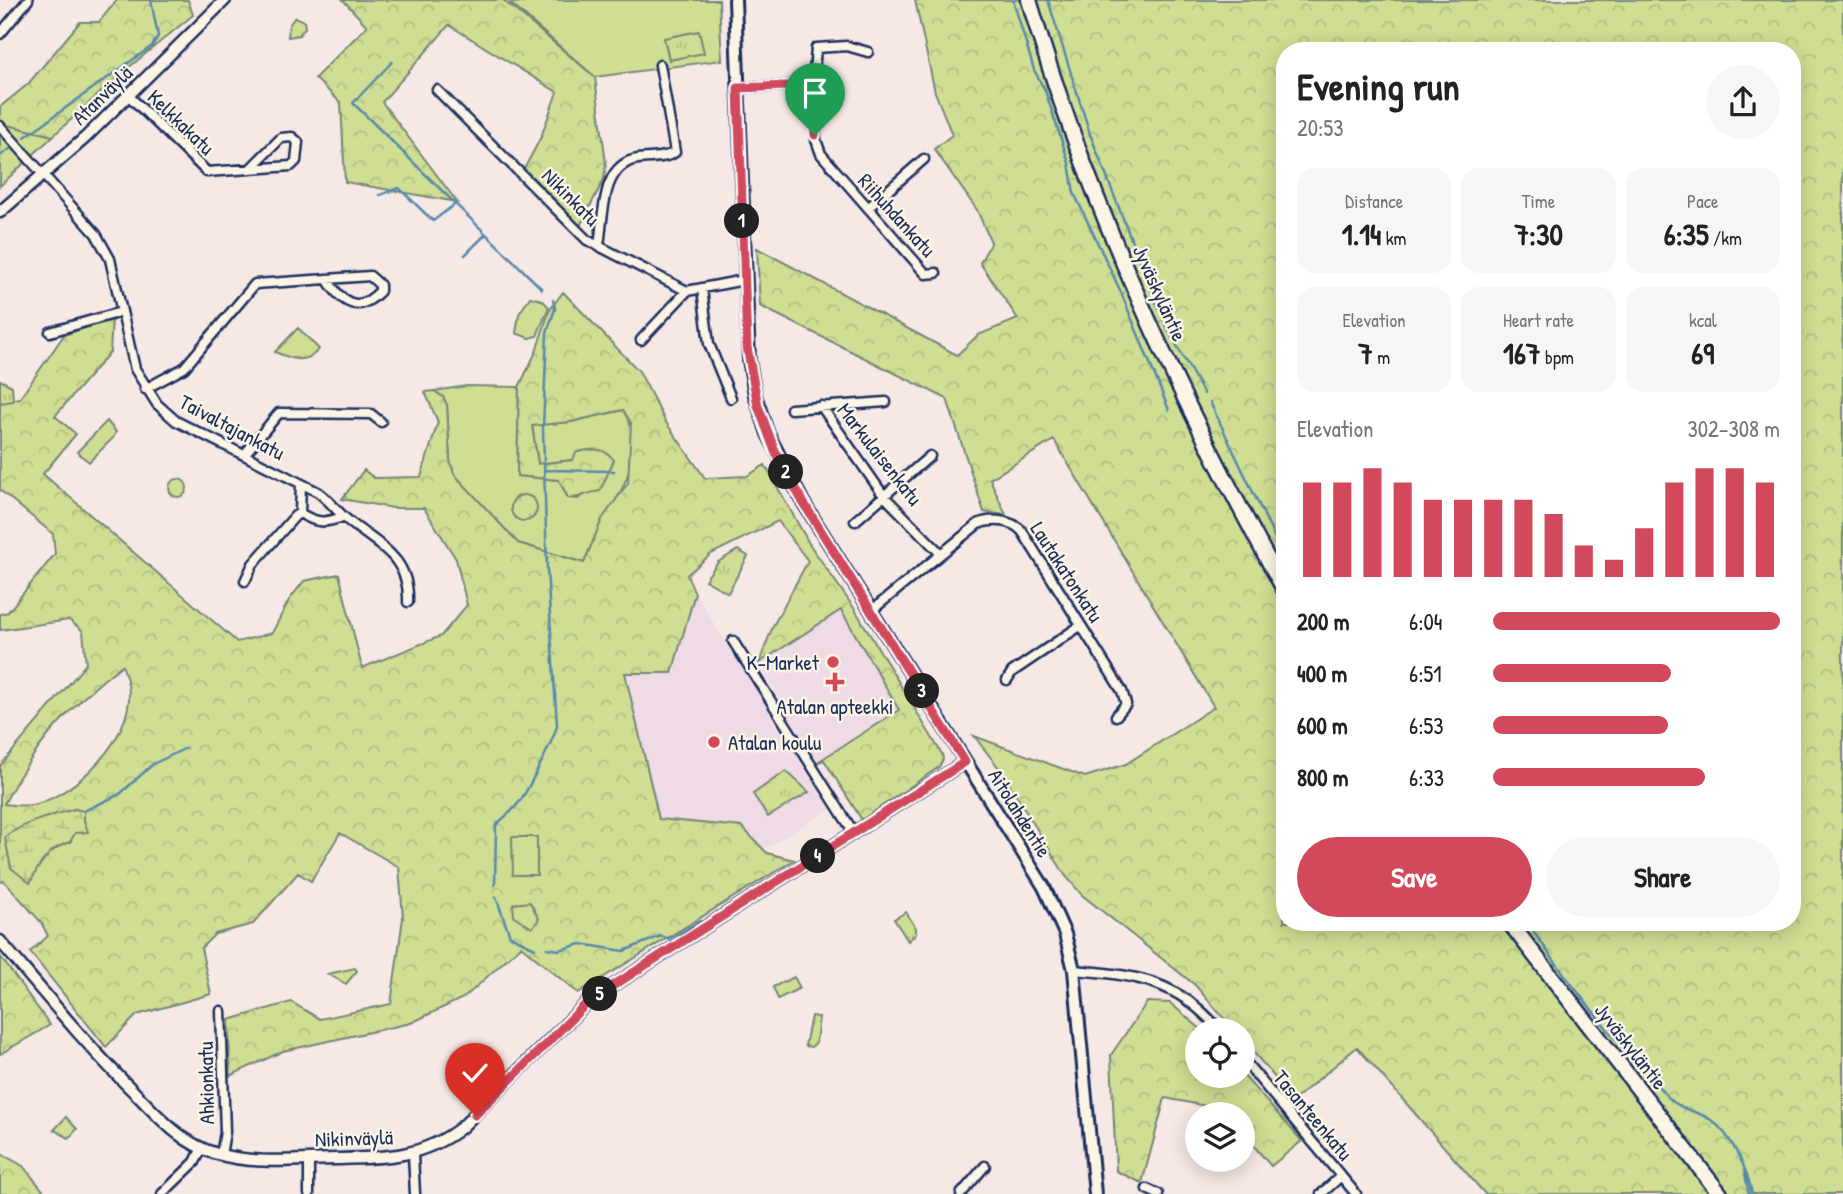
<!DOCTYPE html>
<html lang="en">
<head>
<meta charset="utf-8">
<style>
  body { margin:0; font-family:"Patrick Hand",sans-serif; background:#f6f6f6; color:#222; height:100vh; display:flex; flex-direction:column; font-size:26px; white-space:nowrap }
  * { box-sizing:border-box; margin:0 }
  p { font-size:23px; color:#767676 }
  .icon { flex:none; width:38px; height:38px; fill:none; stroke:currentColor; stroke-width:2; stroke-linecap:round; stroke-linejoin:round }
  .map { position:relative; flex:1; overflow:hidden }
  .sheet { position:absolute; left:1276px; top:42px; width:525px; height:889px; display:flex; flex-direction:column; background:#fff; border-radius:28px; box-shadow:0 4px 18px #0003 }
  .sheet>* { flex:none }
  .tools { position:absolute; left:1185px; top:1018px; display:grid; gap:14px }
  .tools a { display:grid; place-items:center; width:70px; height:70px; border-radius:50%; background:#fff; box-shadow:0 4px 18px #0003; font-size:35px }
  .pin { position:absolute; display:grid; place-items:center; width:60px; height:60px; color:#fff; margin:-72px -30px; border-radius:50% 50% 50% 0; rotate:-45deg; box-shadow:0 0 7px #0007 }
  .pin .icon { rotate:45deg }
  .km { position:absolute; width:35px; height:35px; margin:-18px; border-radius:50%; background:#222; color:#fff; font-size:19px; line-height:35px; text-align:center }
  .round { display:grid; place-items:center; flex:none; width:74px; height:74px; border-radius:37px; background:#f6f6f6 }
  .summary { display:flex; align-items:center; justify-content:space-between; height:119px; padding:0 21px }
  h1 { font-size:38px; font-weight:700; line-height:52px }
  .metrics { display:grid; grid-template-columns:repeat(3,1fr); gap:10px; height:119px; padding:7px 21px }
  .metrics div { display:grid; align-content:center; border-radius:18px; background:#f6f6f6; text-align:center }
  .metrics b { font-size:30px; font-weight:700 }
  .metrics small { font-size:19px; font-weight:400 }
  .metrics p { font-size:19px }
  .chart { height:196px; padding:14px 21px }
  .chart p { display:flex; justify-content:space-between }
  .chart svg { width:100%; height:126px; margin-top:7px; stroke:#d1495b; stroke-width:6 }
  .cta { display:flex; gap:14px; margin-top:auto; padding:14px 21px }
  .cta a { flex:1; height:80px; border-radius:42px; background:#d1495b; color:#fff; font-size:28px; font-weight:700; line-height:80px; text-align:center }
  .cta a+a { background:#f6f6f6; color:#222 }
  ul { padding:0 21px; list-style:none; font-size:23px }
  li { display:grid; grid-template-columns:112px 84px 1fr; align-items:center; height:52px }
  li i { height:18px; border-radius:9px; background:#d1495b }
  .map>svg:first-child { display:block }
</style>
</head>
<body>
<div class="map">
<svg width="1843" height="1194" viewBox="0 0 1843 1194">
  <defs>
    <pattern id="forest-crowns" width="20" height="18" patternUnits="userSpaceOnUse" patternTransform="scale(1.75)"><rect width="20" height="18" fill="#cfde92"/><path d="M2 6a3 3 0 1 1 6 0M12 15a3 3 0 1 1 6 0" fill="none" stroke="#b1bf80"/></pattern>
    <pattern id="wetland-marsh" width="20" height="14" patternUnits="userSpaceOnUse" patternTransform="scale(1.75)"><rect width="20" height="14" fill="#cfde92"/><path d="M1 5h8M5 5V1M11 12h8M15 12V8" fill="none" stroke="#b1bf80"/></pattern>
    <pattern id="park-tufts" width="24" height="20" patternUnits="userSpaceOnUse" patternTransform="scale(1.75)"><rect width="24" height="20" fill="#cfde92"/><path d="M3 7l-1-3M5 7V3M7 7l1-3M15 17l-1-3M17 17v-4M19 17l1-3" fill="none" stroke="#b1bf80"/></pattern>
  </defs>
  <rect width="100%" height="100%" fill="#f6e9e5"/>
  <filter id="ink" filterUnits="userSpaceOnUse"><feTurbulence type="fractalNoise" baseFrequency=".0143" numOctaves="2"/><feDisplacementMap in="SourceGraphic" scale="14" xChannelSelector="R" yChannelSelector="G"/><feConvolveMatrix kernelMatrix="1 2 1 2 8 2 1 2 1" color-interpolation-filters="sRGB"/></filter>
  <g filter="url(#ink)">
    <path fill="#efdbe5" d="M695,593L830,809L770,846L762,848L742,827L659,819L625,673H672Z
      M841,610L900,710L816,763L759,663Z"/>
    <path fill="#cfde92" stroke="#758678" stroke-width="2" d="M547,0H719L722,60L595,77L510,3Z
      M8,125L53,136L0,186V130Z
      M530,297L542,300L549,307L537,336L529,338L516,333L519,314Z
      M467,386L519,387L517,476L559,480L568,498L578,499L588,492L572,460L538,464L532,425L571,422L623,410C657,463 600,515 584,563L518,543L454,474L450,460L447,405L443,397L434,391Z
      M512,837H537V875H512Z"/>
    <path fill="url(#forest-crowns)" stroke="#758678" stroke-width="2" fill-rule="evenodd" d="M117,0H188L193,15L122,73L53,136L8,125L0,130V107L28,84L80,22H99Z
      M343,0H503L595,77L606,164L604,179L580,226L524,169L541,137L557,92L449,25L382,102L457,202L345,182L341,103L315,78L367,26Z
      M915,0H1843V1194H1485L1357,1047L1294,1100L1243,1040L1242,1031H1235L1195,985L1082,895L1065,875L1002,772L974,736L1085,777L1126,764L1214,707L1054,440L990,479L1006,515L984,512L947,399L760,306L757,248L957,355L978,335L1018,319L980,263L991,242L977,210L934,149L952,135L935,92ZM1284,51H1792V922H1284Z
      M563,292L639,371L665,421L705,478L747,476L765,465L810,545L854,608L942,754L943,759L939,767L862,820L824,760L816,763L899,710L841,610L759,663L773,626L808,561L778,521L711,554L687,575L695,593L672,673H625L659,819L742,827L767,853L794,860L578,993L521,946L465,997L411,1023L283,1051L230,1076L229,1020L291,1002L320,1019L391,1004L403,918L399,867L340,833L311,881L298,873L253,924L215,934L201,948L211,994L137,1015L106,1047L30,952L48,936L41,922L4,881L0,882V766L86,664L83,631L69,620L0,630V614L8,612L55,554L53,534L0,490V402L20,398L64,335L112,319L110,352L55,416L76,434L43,474L237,642L272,633L289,600L304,581L339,574L362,668L441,636L467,605L456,559L424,508H393L342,499L364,470L374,478L421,477L438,422L425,392L434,391L443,397L447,405L450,460L454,474L518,543L584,563L602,519L628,483L631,423L623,410L570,422L532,426L538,464L572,460L577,452C593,449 603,446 614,460L600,491C588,492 580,499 568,498L559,480L517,476L519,387L536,352L549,311ZM122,665C125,673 129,684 129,692C132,738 78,792 37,804C27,807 14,805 4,804C34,746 70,705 122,665ZM75,809L70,842L57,845L37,867L8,834L37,821ZM512,837H537V875H513Z
      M0,956L50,1025L0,1054Z
      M1147,1002L1170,1003L1203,1031H1197V1076L1243,1075L1302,1141L1271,1166L1243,1133L1242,1115H1227L1221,1109L1165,1098L1142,1183L1116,1171L1111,1055Z
      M0,1153L23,1166L46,1194H0Z"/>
    <path fill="url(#wetland-marsh)" stroke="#758678" stroke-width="2" d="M75,809L84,811V820L88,832L75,833L70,842C50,847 39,864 30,883L11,868L5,838C17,824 57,814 75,809Z"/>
    <path fill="url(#park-tufts)" stroke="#758678" stroke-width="2" d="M295,17L304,21L305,28L299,35L288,37L289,25Z
      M699,31L704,53L669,60L664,38Z
      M298,328L319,349C306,365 292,359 275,352Z
      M0,380L12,386L13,401L0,403Z
      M107,421L116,432L113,438L89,462L77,452Z
      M169 488a9 9 0 1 1 18 0a9 9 0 1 1-18 0Z
      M511 508a13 13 0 1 1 26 0a13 13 0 1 1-26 0Z
      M738,550L748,556L728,593L705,580L718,562Z
      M786,771L809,792L768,817L753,794Z
      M530,902L539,919L532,928L514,916L513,904Z
      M906,912L916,928V934L908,941L894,919Z
      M355,968L357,971L346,984L328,974Z
      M794,977L800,988L778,999L773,987Z
      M811,1016L819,1017L816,1043L811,1047L805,1046Z
      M66,1117L77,1129L69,1138L54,1130Z"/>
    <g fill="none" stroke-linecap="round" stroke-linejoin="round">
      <path stroke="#5889ad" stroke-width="2.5" d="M1013,0L1034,70L1045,90L1069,163L1074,193L1120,290L1169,410
        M1048,0L1090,134L1153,295L1170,334L1204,394
        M392,62L353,103L542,289
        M25,137L152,46L158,36L151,0
        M0,156L11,148
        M380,195L399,188L433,221L454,205
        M465,255L486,234
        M1210,402L1284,557
        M545,470L614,471
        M84,811L120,794L153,764L186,748
        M495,885L496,825C504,817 514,810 520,801C528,790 556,735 557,725L547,569L543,428L547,332L555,309L553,300
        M496,897L510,936L535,948
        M1527,922C1569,984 1617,1044 1669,1098C1680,1110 1698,1111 1711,1120C1732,1135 1748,1171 1752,1194
        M547,948L559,950L581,944L624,951L661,936L669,939L700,921
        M1745,1174L1749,1194"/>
      <g stroke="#1b2f5e" stroke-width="13">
        <path id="minor" d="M0,34L28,0
          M813,85L816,48L847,46L868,52
          M738,88L813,85L816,140L821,154L926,274L936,273
          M437,90L587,240L687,291L744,280
          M129,96L207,172L291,166L296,161L298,142L292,137L281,138L250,169
          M0,126L96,234L110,259L135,369L157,404L176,421L318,492C329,500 336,510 345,518C375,544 410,555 408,602
          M868,208L924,159
          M599,245C604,215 601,164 638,159C650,157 666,159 675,152L660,65
          M702,289L709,344L731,398
          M50,332L121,312
          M641,340L687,291
          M145,389L184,368L255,284L370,276L380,285V291C359,314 342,304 327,279
          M821,406L884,496L940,553
          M791,409L886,402
          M244,455L279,413L371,414L381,422
          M300,513L301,484
          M855,521L930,456
          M245,581L253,564L295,516L300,513C317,524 325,523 343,517
          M871,611L978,524C991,518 1012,520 1022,531L1122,691L1126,704L1116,716
          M733,641L854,833
          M1007,680L1012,672L1080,626
          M1074,970C1136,975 1178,980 1220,1031
          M1242,1058L1356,1194
          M413,1154L415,1194
          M221,1155L225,1132L221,1011
          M309,1160V1194
          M1147,1189L1158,1194
          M162,1194L195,1162L202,1148
          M961,1194L985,1166
          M1321,1194L1341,1176"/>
      </g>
      <g stroke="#1b2f5e" stroke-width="15">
        <path id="tertiary" d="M0,212L85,138L225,0
          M0,941C45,994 88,1047 138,1096C161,1119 182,1143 214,1153C252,1165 296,1160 336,1159C383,1158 423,1158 462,1127L589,1001L965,762"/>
      </g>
      <g stroke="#1b2f5e" stroke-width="16">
        <path id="secondary" d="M735,0L749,360L755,395L768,434L803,502L1044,887L1065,934L1074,970L1095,1194"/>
      </g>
      <g stroke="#1b2f5e" stroke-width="19">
        <path id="trunk" d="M1029,0C1089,206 1180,401 1284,589
          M1509,922L1720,1194"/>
      </g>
      <use href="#minor" stroke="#fcf5e5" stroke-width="8"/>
      <use href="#tertiary" stroke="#fcf5e5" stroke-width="10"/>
      <use href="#secondary" stroke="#fcf5e5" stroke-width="10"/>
      <use href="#trunk" stroke="#fcf5e5" stroke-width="14"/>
    </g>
  </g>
  <g fill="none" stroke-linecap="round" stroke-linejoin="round" filter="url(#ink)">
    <g stroke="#fff" stroke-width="14">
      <path id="route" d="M475,1115L589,1001L965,762L803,502L775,451L758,406L747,347L738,88L813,85L815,135"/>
    </g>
    <use href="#route" stroke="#d1495b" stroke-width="9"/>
  </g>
  <g fill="#d1495b" stroke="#fcf5e5" stroke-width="2.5">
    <circle cx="833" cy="662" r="7"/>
    <path d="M831.5 671.5h7v7h7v7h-7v7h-7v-7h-7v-7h7z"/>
    <circle cx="714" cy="742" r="7"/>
  </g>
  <g text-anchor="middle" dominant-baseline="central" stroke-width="5" stroke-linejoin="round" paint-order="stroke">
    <g font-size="21" fill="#1b2f5e" stroke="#fcf5e5">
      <text transform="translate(102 95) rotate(-44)">Atanväylä</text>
      <text transform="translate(181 122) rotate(44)">Kelkkakatu</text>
      <text transform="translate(571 197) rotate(45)">Nikinkatu</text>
      <text transform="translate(897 215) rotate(48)">Riihuhdankatu</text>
      <text transform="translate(1160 293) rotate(66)">Jyväskyläntie</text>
      <text transform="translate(232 427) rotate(28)">Taivaltajankatu</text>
      <text transform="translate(880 454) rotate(52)">Markulaisenkatu</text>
      <text transform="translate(1067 572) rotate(57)">Lautakatonkatu</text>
      <text transform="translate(1020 813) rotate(58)">Aitolahdentie</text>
      <text transform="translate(1631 1046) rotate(52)">Jyväskyläntie</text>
      <text transform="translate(206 1083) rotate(-91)">Ahkionkatu</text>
      <text transform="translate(1313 1115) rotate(50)">Tasanteenkatu</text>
      <text transform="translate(354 1138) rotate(-2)">Nikinväylä</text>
    </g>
    <g font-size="21" fill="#1b2f5e" stroke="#fcf5e5" text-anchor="end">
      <text x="819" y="662">K-Market</text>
      <text x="835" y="706" text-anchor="middle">Atalan apteekki</text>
      <text x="728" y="742" text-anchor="start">Atalan koulu</text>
    </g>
  </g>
</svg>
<div class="tools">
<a><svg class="icon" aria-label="locate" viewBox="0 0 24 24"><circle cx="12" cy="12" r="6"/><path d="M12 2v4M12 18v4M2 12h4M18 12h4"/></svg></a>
<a><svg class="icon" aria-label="layers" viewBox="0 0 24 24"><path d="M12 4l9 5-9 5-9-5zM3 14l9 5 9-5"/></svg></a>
</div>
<div class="pin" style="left:815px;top:135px;background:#1e9e55"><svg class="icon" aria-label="arrive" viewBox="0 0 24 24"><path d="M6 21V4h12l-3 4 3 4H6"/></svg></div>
<div class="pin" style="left:475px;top:1115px;background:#d93025"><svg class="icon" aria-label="check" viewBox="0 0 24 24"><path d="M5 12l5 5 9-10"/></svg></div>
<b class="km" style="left:742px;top:221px">1</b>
<b class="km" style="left:786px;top:472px">2</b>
<b class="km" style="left:922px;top:691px">3</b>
<b class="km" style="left:818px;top:856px">4</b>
<b class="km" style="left:600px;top:994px">5</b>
<section class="sheet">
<div class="summary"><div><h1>Evening run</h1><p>20:53</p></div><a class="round"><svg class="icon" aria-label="share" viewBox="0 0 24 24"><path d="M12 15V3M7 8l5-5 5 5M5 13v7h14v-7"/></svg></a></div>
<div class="metrics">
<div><p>Distance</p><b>1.14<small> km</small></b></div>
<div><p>Time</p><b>7:30</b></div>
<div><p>Pace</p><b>6:35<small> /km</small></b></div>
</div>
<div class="metrics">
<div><p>Elevation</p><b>7<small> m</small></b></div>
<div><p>Heart rate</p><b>167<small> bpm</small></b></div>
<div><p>kcal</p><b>69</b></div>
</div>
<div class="chart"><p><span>Elevation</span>302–308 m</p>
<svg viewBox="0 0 160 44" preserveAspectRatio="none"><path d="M5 44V11M15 44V11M25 44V6M35 44V11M45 44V17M55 44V17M65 44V17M75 44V17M85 44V22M95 44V33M105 44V38M115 44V27M125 44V11M135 44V6M145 44V6M155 44V11"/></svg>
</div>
<ul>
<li><b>200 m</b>6:04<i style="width:100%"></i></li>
<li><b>400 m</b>6:51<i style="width:62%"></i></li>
<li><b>600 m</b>6:53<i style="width:61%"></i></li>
<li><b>800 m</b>6:33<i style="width:74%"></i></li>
</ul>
<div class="cta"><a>Save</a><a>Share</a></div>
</section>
</div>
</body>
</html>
